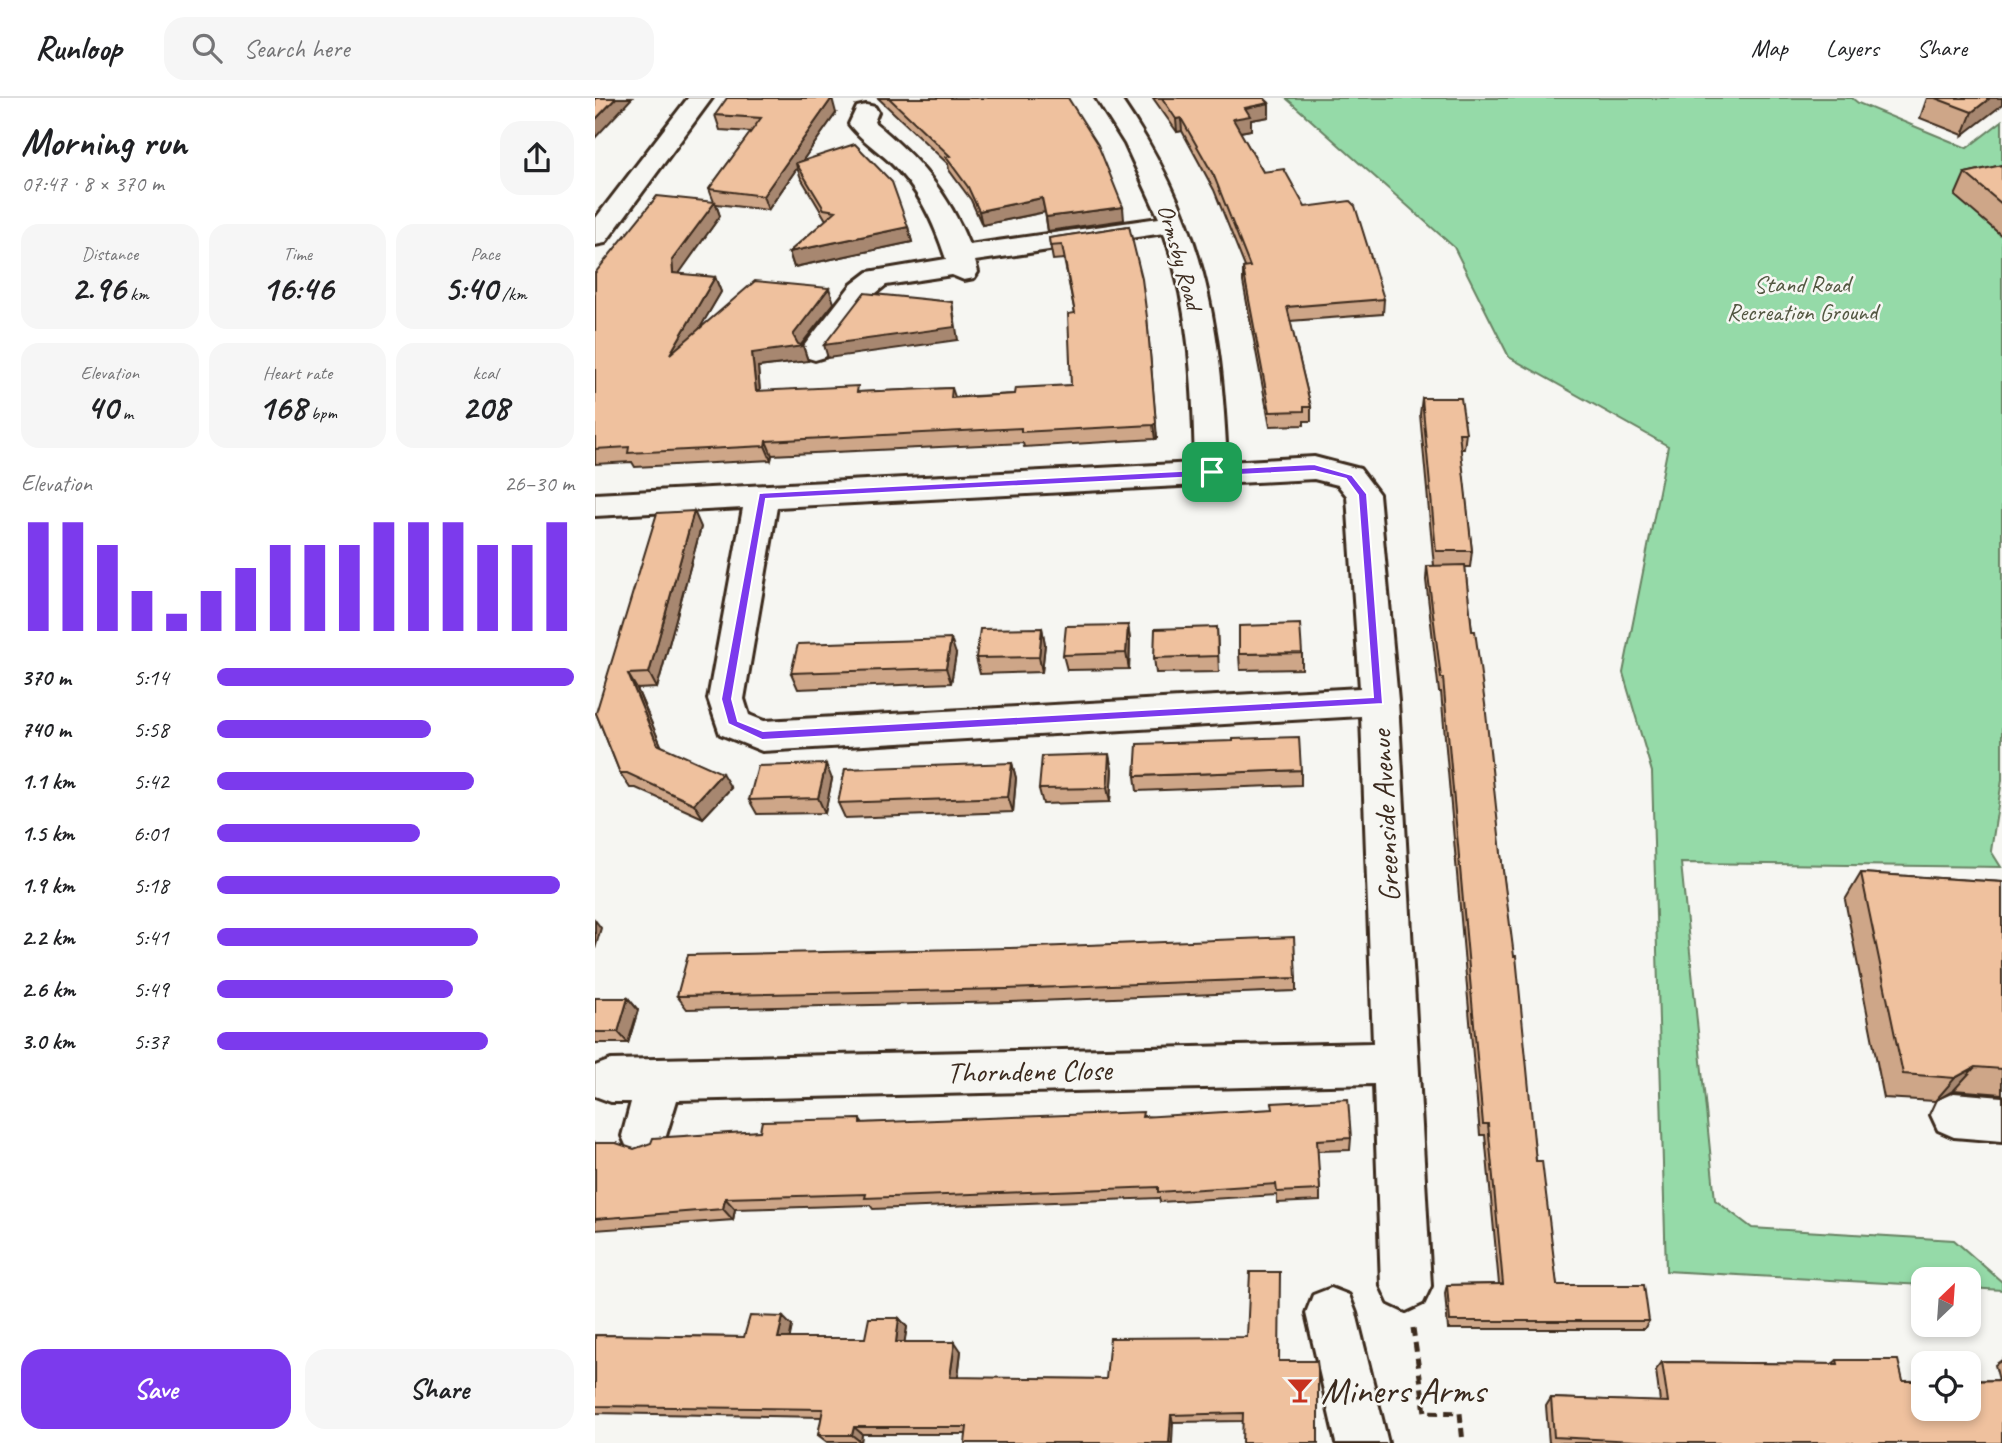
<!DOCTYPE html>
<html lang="en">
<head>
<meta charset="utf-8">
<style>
  body { margin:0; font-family:Caveat,sans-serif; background:#f6f6f6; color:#202124; height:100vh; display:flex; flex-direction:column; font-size:26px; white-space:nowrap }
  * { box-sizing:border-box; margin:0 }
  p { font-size:23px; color:#757577 }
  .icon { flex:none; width:38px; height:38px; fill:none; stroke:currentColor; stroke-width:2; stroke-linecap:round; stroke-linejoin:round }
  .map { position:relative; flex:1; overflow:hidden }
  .panel { display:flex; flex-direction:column; background:#fff; width:595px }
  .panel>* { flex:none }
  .needle { width:46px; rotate:25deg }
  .fabs { position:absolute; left:1316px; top:1169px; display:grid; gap:14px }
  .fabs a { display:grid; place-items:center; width:70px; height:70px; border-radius:14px; background:#fff; box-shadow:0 4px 10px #0003; font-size:35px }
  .pin { position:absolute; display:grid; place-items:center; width:60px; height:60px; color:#fff; margin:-30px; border-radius:14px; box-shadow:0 4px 10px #0006 }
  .round { display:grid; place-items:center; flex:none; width:74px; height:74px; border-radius:21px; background:#f6f6f6 }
  .summary { display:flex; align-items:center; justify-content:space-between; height:119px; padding:0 21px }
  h1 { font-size:38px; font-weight:700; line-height:52px }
  .stats { display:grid; grid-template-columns:repeat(3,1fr); gap:10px; height:119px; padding:7px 21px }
  .stats div { display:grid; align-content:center; border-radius:18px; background:#f6f6f6; text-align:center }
  .stats b { font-size:35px; font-weight:700 }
  .stats small { font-size:19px; font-weight:400 }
  .stats p { font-size:19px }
  .chart { height:196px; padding:14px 21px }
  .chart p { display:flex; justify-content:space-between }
  .chart svg { width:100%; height:126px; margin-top:7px; stroke:#7c3aed; stroke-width:6 }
  .primary-button { display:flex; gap:14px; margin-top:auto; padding:14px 21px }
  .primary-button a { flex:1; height:80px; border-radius:21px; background:#7c3aed; color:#fff; font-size:28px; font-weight:700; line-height:80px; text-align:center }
  .primary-button a+a { background:#f6f6f6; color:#202124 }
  ul { padding:0 21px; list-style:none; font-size:23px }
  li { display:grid; grid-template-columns:112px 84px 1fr; align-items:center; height:52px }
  li i { height:18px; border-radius:9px; background:#7c3aed }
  header { display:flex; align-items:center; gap:42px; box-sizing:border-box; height:98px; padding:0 35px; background:#fff; border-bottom:2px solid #e0e0e0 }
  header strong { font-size:33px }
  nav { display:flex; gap:38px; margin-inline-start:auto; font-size:24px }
  .search { width:490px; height:63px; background:#f6f6f6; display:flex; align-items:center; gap:18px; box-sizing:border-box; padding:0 24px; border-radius:21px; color:#757577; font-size:26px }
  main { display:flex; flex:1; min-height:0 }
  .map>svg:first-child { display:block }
</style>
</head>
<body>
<header>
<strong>Runloop</strong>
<div class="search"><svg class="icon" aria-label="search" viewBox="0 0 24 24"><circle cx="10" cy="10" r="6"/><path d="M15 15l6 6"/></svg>Search here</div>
<nav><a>Map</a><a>Layers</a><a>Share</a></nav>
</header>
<main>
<section class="panel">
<div class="summary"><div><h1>Morning run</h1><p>07:47 · 8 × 370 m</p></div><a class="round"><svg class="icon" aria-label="share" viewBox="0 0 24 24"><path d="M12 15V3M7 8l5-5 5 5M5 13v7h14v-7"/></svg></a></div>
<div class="stats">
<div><p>Distance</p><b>2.96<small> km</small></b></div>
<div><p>Time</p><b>16:46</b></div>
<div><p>Pace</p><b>5:40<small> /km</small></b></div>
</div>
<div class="stats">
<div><p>Elevation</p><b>40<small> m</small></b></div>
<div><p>Heart rate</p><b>168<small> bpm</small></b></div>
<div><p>kcal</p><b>208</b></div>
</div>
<div class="chart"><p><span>Elevation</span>26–30 m</p>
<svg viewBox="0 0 160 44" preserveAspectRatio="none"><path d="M5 44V6M15 44V6M25 44V14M35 44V30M45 44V38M55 44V30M65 44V22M75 44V14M85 44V14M95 44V14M105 44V6M115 44V6M125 44V6M135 44V14M145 44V14M155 44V6"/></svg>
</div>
<ul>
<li><b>370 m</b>5:14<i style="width:100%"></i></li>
<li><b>740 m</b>5:58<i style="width:60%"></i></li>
<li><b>1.1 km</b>5:42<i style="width:72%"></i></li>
<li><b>1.5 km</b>6:01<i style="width:57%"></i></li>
<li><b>1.9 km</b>5:18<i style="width:96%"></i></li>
<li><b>2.2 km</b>5:41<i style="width:73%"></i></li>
<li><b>2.6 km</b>5:49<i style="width:66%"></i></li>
<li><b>3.0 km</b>5:37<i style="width:76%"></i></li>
</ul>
<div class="primary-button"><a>Save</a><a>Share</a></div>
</section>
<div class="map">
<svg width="1407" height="1345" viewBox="0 0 1407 1345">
  <rect width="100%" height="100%" fill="#f6f6f2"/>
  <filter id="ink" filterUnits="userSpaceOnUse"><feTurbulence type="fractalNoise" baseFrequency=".0143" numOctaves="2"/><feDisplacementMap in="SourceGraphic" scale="14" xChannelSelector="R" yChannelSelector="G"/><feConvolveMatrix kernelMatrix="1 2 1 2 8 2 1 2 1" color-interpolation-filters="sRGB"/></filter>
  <g filter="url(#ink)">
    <path fill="#95daa8" stroke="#688263" stroke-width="2" d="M691,0H1257L1263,5L1372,50L1407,23V682L1396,753L1406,769L1086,765L1120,1102L1157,1130L1359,1142L1407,1184V1192L1374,1190V1181H1328V1187L1071,1173L1057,674L1028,575L1073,348L914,259L859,149Z"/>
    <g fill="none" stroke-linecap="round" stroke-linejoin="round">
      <g stroke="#3b2a1e" stroke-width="6">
        <path id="minor" d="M93,0H117L10,145L0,147V121Z
          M501,0H525C609,122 625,219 632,364L719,359L765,371L784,396L803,603L836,1188L828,1205L811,1213L794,1205L786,1188L779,986L82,1002L66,1054L50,1060L34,1054L27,1038L36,1004H16L0,998V968L16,962L778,945L766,618L167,653L125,636L113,601L148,410L0,418V396L600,365C598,288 595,210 569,135L380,163L383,174L379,180L369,182L357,177L291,187L276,199L230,259L220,262L210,259L205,253L256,187L273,174L351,161C339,124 323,90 294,63C281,51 264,40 254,26L262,9L271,7L280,9L283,14L279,24C322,59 354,95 374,147L564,120L530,46ZM719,381L743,387L752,398L765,590L169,623L154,617L149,601L182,409Z
          M1359,995L1407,999V1043L1359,1039L1343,1032L1336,1017L1343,1002Z
          M736,1190L754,1197L761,1215L793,1345H741L711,1215L718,1197Z"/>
      </g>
      <path stroke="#3b2a1e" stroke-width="5" stroke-dasharray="9 6" stroke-linecap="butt" d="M818,1230L830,1314L865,1315L868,1345"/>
      <use href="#minor" fill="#f6f6f2" fill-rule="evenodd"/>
    </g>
    <path fill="#cea688" stroke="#3b2a1e" stroke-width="2" d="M283,0H473L529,122L453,133L450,114L387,127L376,102L354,72L353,66Z
      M558,0H669L674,5V19L656,22V32L645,34L668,74L710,109L789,201L788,216L695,223L716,309V323H709V327L675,328L648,184V170L650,169L619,92L587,33L582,34Z
      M1332,0H1407L1368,37L1325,20Z
      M241,15L207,63L313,129L317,144L199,169L194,154L231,122L206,80L202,70L173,112L121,106L125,118L83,176L120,179L126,194L104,231L239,205L206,247L208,248L213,263L163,269L165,293L265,294L357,290L360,299L420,296L476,287L480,215L469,161L458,162L454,140L534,128L562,340L560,341L429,349L428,345L177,357L176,362L40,369L37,364L0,366V175L119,104L114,91L156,34L125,32L120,17Z
      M1407,67V138L1360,98L1370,75Z
      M827,300L871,335L869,351H865L877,453L875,469H870L877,533L907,765L941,1063L962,1187L1054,1223L1049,1231H853L850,1195L852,1187L904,1186L890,1037H885L846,594H844L831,482L832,468H839L825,316Z
      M106,429L62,590L42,591L66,648L136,690L108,720L41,690H35L25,675L1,615Z
      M533,527L535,542L534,571L472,572L468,557Z
      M622,529L624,574L561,575L559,560Z
      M447,530L450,546L447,574L385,576L381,560Z
      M707,555V571L645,572L644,556Z
      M361,556L356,585L203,591L196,575Z
      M417,665L421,680L418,714L250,720L243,705Z
      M517,671L515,704L448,706L444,691Z
      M706,672V687L542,693L540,678Z
      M237,681L230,715L162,716L154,702Z
      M1266,775L1407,784V996L1359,992L1340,1003L1289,1000L1250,802Z
      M701,880V893L416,904L92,911L82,898Z
      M0,900H33L43,912L33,945H0Z
      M549,1018L756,1040L755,1052L722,1053L725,1092V1103L682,1105V1097L565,1104L564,1100L278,1111L275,1107L140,1111L138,1122L0,1132V1045L39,1051L165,1033L265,1021L268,1025Z
      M685,1174L648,1323L578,1324L371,1336H267L266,1344H232L223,1337L227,1319L0,1315V1237L149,1239L197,1228L194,1240H270L304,1220L312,1229L309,1244L366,1253L363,1280L511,1281L652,1239Z
      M1242,1262L1308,1283L1404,1282L1400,1267L1407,1262V1345H954L951,1308L956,1300L1065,1304L1061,1272L1067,1264L1237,1266Z"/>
    <path fill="#a7876f" stroke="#3b2a1e" stroke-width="2" d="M21,0H37L0,40V22Z
      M237,0L241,15L203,69L201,65L202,70L173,112L168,98Z
      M1395,0H1407V7L1368,37L1377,14Z
      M674,5V19L656,22V32L639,35L638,21L650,10Z
      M586,20L587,33L582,34L581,21Z
      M447,100L450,114L387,127L384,113Z
      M120,104L125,118L83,177L78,175L77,162Z
      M528,109L529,122L453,133L451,119Z
      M313,129L317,144L199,169L194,154Z
      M120,179L126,194L81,271L75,256Z
      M234,190L239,205L205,248H208L213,263L163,269L166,308L161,293L157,255L198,237Z
      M357,204L363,242L233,260L229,247Z
      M552,219L562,340L560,341L558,327Z
      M171,343L177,357L176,362L170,348Z
      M99,413L106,429L62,590L54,575Z
      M533,527L535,542L534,571L531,555Z
      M447,530L450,546L447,574L444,559Z
      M356,541L361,556L356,585L351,570Z
      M33,576L42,591L72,661L62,646Z
      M514,656L517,671L515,704L512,690Z
      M417,665L421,680L418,714L413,699Z
      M231,666L237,681L230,715L223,700Z
      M127,675L136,690L108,720L99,706Z
      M0,822L6,830L0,851Z
      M33,900L43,912L33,945L23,934Z
      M1380,969L1359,992L1340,1003L1360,980Z
      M130,1100L140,1111L138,1122L128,1111Z
      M188,1219L197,1228L193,1248L183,1240Z
      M304,1220L312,1229L308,1253L301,1244Z
      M360,1244L366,1253L362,1287L355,1279Z
      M576,1317L578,1324L577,1345H574Z
      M259,1329L267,1336L266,1344L257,1337Z"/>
    <path fill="#efc19e" stroke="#3b2a1e" stroke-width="2" d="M0,0H21L0,22Z
      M132,0H237L168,98L114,91L166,20L120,17Z
      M294,0H473L503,47L528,109L451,119L447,100L384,113L373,89L351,59L355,58Z
      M567,0H669L674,5L650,10L655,18L638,21L668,74L689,71L710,109L755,103L760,108L789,201L692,209L716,309H709V313L675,314L648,170L655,169L619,78L586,20L581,21Z
      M1340,0H1395L1377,14Z
      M260,46L297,84L313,129L194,154L241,113L229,111L201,65Z
      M1407,67V106L1370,75Z
      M62,98L120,104L77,162L78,175L120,179L75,256L160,183L234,190L198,237L203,246L208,248L157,255L161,293L263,288L262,294L357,290L356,300L420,296L421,290L476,287L473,216L480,215L467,147L455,148L454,140L534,128L547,181L552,219L561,325L558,327L426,334V330L171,343L170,348L33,355L34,349L0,351V175Z
      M269,195L357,204L360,229L229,247Z
      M827,300H866L871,335H864L877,453H841Z
      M99,413L54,575L33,576L62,646L127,675L99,706L32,675H25L1,615L62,415Z
      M870,467L877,533H880L890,606L907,765L919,858H921L941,1063H947L962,1187H1049L1054,1223H855L852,1187L908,1186L893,1026H888L848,580H846L832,468Z
      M705,526L707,555L644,556V528Z
      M533,527L531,555L468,557L471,528Z
      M622,529L623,558L559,560L560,531Z
      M447,530L444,559L381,560L385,531Z
      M356,541L351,570L196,575L203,546Z
      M704,639L706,672L540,678L542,646L638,643V641Z
      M514,656L512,690L444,691L447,658Z
      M417,665L413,699L243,705L250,671Z
      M231,666L223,700L154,702L163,668Z
      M1266,775L1407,784V971L1380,969L1360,980L1308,976Z
      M699,839L701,880L411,891L82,898L93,857L415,850Z
      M0,900H33L23,934H0Z
      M753,1001L756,1040L722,1042L725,1092L682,1094L681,1086L563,1094V1089L270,1100L271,1096L130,1100L128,1111L0,1121V1045H21L39,1051L56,1045L58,1040L165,1033L167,1023L265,1021V1025L548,1014L547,1019L678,1011L677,1005Z
      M655,1174H685L684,1263H722L723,1271V1345H647L648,1315L576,1317L574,1345H370L372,1329H259L257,1337H223L228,1311L0,1308V1237L149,1239L155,1218L188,1219L183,1240H270L274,1220H304L301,1244H360L355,1279L511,1281L515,1240L652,1239Z
      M1242,1262H1303L1308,1283H1328V1311H1374V1283L1407,1282V1345H1080L959,1339L956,1300L1073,1304L1067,1264L1243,1266Z"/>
  </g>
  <path fill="#7c3aed" stroke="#fff" stroke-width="2" fill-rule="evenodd" d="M719,366L757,377L772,396L788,606L167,642L133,626L126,601L164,395ZM719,373L751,381L763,397L778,599L168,633L143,623L137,601L171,401Z"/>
  <defs>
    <g id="bar-bare" transform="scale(2.1)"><path d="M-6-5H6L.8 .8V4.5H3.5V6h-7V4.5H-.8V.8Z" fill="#c8321e" stroke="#f6f6f2" stroke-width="2.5" paint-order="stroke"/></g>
  </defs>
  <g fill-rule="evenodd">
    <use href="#bar-bare" x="705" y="1292"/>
  </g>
  <g text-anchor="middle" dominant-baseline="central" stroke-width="5" stroke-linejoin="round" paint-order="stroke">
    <g font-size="24" fill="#3b2a1e" stroke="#f6f6f2">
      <text transform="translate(585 159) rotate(74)">Ormsby Road</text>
    </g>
    <g font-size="24" fill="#525640" stroke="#f6f6f2">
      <text x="1207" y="186">Stand Road<tspan x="1207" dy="28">Recreation Ground</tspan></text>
    </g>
    <g font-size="30" fill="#3b2a1e" stroke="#f6f6f2">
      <text transform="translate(790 718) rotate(-93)">Greenside Avenue</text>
      <text transform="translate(434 973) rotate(-1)">Thorndene Close</text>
    </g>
    <g font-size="37" fill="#3b2a1e" stroke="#f6f6f2" text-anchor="start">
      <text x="726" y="1292">Miners Arms</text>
    </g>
  </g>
</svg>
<div class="fabs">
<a><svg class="needle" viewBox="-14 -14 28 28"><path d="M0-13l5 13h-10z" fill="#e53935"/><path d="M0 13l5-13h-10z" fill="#757577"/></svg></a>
<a><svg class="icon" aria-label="locate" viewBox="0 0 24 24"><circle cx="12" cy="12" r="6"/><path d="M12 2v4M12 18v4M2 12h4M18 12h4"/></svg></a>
</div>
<div class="pin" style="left:617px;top:374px;background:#1e9e55"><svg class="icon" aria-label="arrive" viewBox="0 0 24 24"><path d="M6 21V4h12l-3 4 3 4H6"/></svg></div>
</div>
</main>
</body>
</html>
